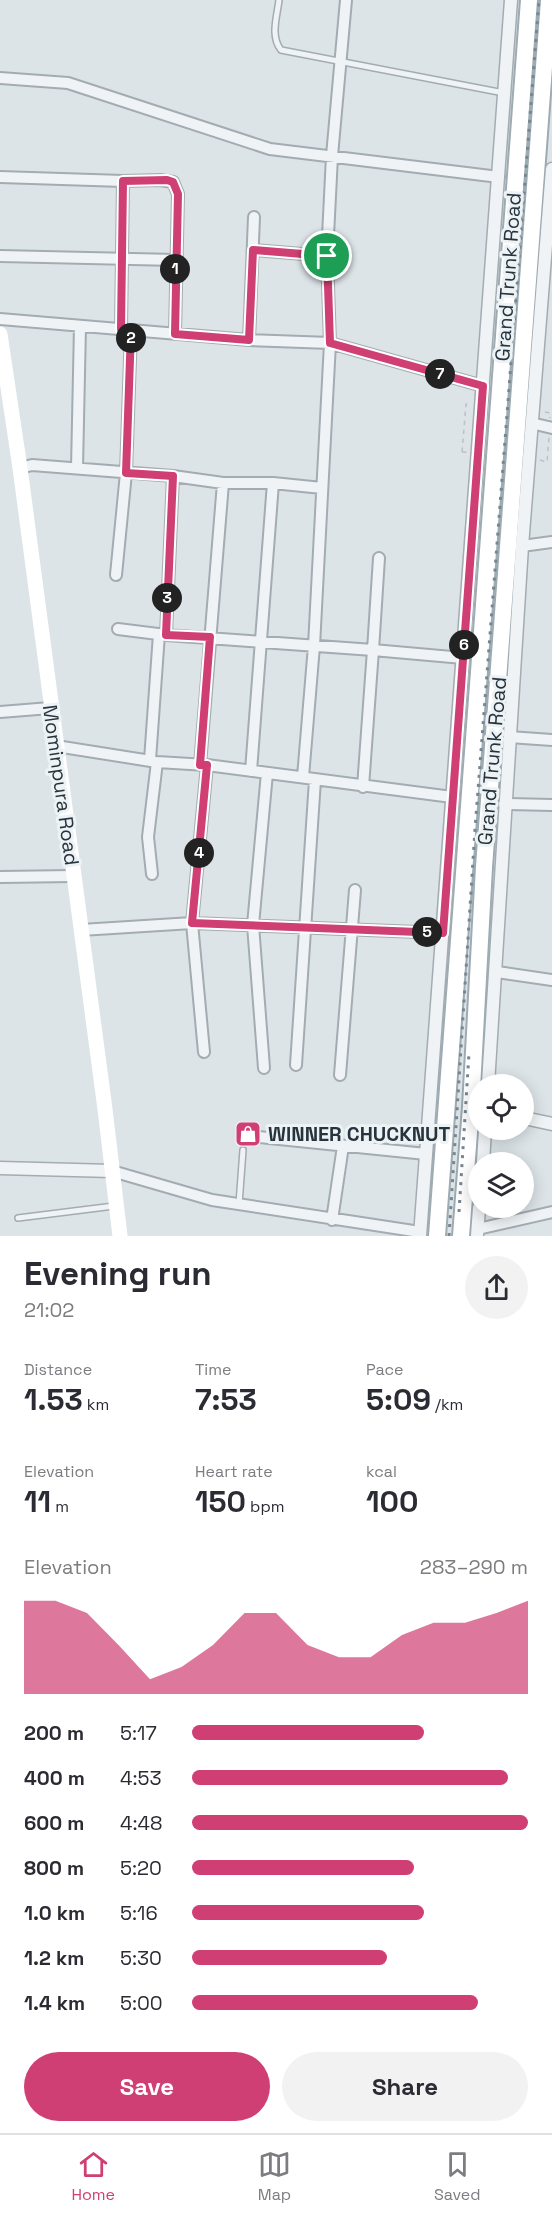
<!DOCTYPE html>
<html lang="en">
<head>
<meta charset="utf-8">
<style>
  body { margin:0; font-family:"Space Grotesk",sans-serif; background:#f2f2f3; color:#2b2b33; height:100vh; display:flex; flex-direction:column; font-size:22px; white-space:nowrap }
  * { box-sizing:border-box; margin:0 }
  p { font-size:20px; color:#7c7c81 }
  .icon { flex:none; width:33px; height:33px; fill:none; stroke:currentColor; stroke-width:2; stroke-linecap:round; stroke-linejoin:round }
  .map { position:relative; height:1236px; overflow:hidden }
  .side { display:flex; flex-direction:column; background:#fff; flex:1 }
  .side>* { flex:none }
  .buttons { position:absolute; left:468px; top:1074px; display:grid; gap:12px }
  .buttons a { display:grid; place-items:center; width:66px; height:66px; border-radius:50%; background:#fff; box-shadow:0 3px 15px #0003; font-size:30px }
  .pin { position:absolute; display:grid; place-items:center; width:51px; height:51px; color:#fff; margin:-26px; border:3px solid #fff; border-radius:50%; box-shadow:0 2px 6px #0007 }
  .km { position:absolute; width:30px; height:30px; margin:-15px; border-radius:50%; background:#222; color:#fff; font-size:16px; line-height:30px; text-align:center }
  .round { display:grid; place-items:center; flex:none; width:63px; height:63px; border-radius:32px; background:#f2f2f3 }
  .summary { display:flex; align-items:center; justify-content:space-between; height:102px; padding:0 24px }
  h1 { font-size:33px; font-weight:700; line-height:45px }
  .stats { display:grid; grid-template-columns:repeat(3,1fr); gap:9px; height:102px; padding:6px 24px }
  .stats div { display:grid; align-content:center }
  .stats b { font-size:30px; font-weight:700 }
  .stats small { font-size:16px; font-weight:400 }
  .stats p { font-size:16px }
  .chart { height:168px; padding:12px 24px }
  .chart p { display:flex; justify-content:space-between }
  .chart svg { width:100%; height:108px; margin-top:6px; fill:#d03f73; opacity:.7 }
  .action { display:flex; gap:12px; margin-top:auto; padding:12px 24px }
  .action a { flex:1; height:69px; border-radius:36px; background:#d03f73; color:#fff; font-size:24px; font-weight:700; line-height:69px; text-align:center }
  .action a+a { background:#f2f2f3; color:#2b2b33 }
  ul { padding:0 24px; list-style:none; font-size:20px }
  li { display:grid; grid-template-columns:96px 72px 1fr; align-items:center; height:45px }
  li i { height:15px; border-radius:8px; background:#d03f73 }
  .tab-bar { display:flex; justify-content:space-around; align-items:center; height:84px; border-top:2px solid #e1e1e2; background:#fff; font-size:16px; color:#7c7c81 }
  .tab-bar a { display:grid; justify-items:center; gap:3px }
  .tab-bar .selected { color:#d03f73 }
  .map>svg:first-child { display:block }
</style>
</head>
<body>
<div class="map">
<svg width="552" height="1236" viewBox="0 0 552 1236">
  <rect width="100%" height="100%" fill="#dde4e8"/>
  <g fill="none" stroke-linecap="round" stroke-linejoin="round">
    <g stroke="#a3acb2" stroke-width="8">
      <path id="service" d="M279,0C277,17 270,36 281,50L504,93
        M239,1204L243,1150
        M18,1218L114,1206"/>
    </g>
    <g stroke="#a3acb2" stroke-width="14">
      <path id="minor" d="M0,78L68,83L270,149L499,177
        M0,177L123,181L160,180L173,182L178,194L175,334
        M253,250L327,256
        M0,256L176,260
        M0,319L249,340L330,343L483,386
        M121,329L123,181
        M249,340L254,217
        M531,423L552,428
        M20,468L32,465L173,476L223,483H273L322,488
        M77,468L80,326
        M522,546L552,542
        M379,558L373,650L463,658
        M116,575L126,473L131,330
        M118,629L166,635L373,650L363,787
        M166,635L173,476
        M0,712L50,708
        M509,737L552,740
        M56,746L157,762L207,765L452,797
        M150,760L159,634
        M200,765L223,483
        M251,771L273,483
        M303,777L314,646L330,343L327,256L332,156L346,0
        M504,804L552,805
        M152,874L148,837L157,762
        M0,877L73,876
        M81,930L192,923L443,933
        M497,972L552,980
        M204,1052L192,923L207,765
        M296,1065L315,780
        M264,1068L253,925L267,773
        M340,1075L355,890
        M249,1136L426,1154
        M112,1171L212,1200L420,1232
        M332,1220L343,1146
        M478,1229L552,1212"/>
    </g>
    <g stroke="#a3acb2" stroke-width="15">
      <path id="tertiary" d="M488,1084L522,546L552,169
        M524,1118L552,1124
        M483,1162L485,1130
        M0,1168L112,1171
        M420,1236L511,0
        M477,1236L479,1208"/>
    </g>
    <g stroke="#9dabb3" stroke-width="20">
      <path id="primary" d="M437,1236L529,0
        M461,1236L471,1107L484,867L549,0"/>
    </g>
    <path stroke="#bcc1c6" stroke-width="1.5" stroke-dasharray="4.5 4.5" stroke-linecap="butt" d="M545,412L550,413V418
      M462,452L466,404H470
      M540,460L547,462L549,437"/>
    <use href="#service" stroke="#f0f3f6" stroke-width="5"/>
    <use href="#minor" stroke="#f0f3f6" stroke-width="10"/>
    <use href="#tertiary" stroke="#f0f3f6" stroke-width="12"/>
    <path stroke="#fff" stroke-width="15" d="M0,334L20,468L105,1109L120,1236"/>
    <use href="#primary" stroke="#fff" stroke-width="16"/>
    <path stroke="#778691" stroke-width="3" stroke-dasharray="3 6" stroke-linecap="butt" d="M459,1212L469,1053
      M449,1236L475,829L539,0"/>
    <path stroke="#bcc1c6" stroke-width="1.5" stroke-dasharray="4.5 4.5" stroke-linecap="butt" d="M462,452L487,454"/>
  </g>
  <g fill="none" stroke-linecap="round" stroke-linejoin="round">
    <g stroke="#fff" stroke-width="12">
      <path id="route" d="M167,180L173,182L178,194L175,334L249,340L253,250L327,256L330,343L483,386L443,933L192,923L207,765H200L210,637L166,635L173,476L126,473L131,330L121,329L123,181Z"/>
    </g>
    <use href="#route" stroke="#d03f73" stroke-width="8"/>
  </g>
  <defs>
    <g id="shop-square" transform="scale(1.35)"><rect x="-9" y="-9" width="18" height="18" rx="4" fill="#d03f73" stroke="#edf2f5"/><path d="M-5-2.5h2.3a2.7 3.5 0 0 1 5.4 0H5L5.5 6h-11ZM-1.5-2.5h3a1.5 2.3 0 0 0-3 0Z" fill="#fff"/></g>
  </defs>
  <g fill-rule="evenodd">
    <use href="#shop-square" x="248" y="1134"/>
  </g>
  <g text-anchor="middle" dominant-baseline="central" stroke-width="6" stroke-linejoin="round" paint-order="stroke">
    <g font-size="20" fill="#27343e" stroke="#edf2f5">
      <text transform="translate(508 277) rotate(-86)">Grand Trunk Road</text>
      <text transform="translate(492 761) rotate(-85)">Grand Trunk Road</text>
      <text transform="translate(61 785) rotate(82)">Mominpura Road</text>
    </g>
    <g font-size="20" font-weight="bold" fill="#27343e" stroke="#edf2f5" text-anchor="start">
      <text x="268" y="1134">WINNER CHUCKNUT</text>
    </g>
  </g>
</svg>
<div class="buttons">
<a><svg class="icon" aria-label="locate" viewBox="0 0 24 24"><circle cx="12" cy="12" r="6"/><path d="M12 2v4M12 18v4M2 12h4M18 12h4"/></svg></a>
<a><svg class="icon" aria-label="layers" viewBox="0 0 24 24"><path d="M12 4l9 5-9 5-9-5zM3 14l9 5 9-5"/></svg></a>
</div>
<div class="pin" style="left:327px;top:256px;background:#1e9e55"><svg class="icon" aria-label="arrive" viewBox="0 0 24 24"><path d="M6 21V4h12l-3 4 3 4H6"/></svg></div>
<b class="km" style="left:175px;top:269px">1</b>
<b class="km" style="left:131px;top:338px">2</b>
<b class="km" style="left:167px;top:598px">3</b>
<b class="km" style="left:199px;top:853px">4</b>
<b class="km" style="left:427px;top:932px">5</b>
<b class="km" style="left:464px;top:645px">6</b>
<b class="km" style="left:440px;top:374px">7</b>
</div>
<section class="side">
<div class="summary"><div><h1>Evening run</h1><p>21:02</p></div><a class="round"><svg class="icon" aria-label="share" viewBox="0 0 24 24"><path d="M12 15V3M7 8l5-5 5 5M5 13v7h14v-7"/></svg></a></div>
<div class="stats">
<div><p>Distance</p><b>1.53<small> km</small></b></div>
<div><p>Time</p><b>7:53</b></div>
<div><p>Pace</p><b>5:09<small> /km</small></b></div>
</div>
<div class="stats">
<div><p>Elevation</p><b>11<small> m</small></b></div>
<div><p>Heart rate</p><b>150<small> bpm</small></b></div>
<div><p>kcal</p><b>100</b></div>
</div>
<div class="chart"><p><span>Elevation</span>283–290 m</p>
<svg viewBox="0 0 160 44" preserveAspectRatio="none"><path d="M0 44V6L10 6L20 11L30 24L40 38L50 33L60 24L70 11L80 11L90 24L100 29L110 29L120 20L130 15L140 15L150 11L160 6V44z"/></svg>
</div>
<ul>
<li><b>200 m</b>5:17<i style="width:69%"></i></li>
<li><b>400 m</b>4:53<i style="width:94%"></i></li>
<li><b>600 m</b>4:48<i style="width:100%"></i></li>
<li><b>800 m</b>5:20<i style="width:66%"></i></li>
<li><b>1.0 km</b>5:16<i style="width:69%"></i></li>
<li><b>1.2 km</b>5:30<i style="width:58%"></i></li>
<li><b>1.4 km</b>5:00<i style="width:85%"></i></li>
</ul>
<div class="action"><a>Save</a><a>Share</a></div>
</section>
<nav class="tab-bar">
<a class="selected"><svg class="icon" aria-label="home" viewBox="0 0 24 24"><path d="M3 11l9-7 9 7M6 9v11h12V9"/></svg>Home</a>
<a><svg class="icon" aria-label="map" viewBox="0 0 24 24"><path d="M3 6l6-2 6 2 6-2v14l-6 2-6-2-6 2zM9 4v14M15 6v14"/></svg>Map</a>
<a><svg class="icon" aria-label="saved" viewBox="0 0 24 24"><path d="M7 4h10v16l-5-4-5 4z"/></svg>Saved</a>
</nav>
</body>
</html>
